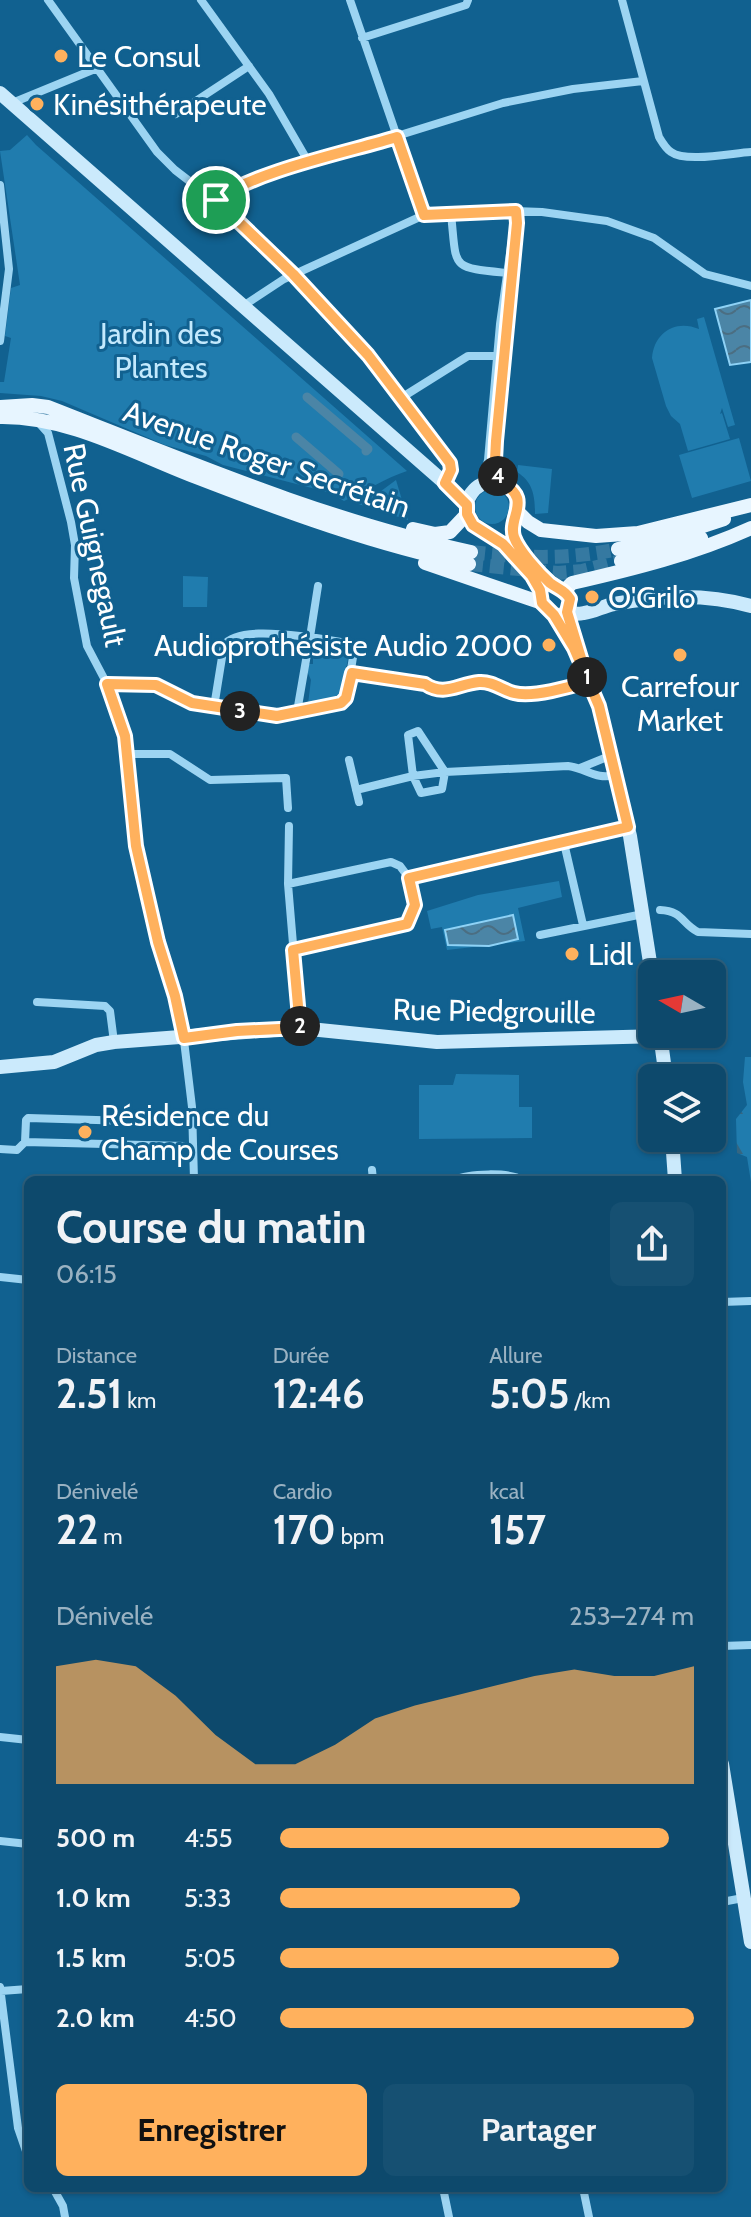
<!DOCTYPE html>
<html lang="fr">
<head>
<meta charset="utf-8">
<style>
  body { margin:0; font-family:Cabin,sans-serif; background:#165072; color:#f1f3f6; height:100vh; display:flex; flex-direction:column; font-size:30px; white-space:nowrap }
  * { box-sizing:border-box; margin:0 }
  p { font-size:26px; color:#9ab2c2 }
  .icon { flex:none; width:44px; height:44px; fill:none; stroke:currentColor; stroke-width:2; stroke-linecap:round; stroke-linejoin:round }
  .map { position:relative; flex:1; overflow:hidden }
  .sheet { position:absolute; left:24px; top:1176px; width:702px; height:1016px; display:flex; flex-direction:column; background:#0d496c; border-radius:12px; box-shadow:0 2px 6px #0004,0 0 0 2px #2d617f }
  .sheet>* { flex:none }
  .needle { width:52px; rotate:279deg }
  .fabs { position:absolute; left:638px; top:960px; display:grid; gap:16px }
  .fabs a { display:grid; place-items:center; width:88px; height:88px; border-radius:12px; background:#0d496c; box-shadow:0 2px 6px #0004,0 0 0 2px #2d617f; font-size:40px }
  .pin { position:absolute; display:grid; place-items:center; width:68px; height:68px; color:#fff; margin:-34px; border:4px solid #fff; border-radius:50%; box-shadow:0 2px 8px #0007 }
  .km { position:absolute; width:40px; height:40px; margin:-20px; border-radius:50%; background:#222; color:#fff; font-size:22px; line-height:40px; text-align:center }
  .round { display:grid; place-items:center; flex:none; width:84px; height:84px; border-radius:12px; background:#165072 }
  .summary { display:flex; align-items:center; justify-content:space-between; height:136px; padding:0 32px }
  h1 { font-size:44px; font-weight:800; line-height:60px }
  .stats { display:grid; grid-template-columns:repeat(3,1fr); gap:12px; height:136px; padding:8px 32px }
  .stats div { display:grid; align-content:center }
  .stats b { font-size:40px; font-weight:800 }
  .stats small { font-size:22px; font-weight:400 }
  .stats p { font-size:22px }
  .chart { height:224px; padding:16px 32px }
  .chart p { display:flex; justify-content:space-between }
  .chart svg { width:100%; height:144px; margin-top:8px; fill:#ffb15d; opacity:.7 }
  .cta { display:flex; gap:16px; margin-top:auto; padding:16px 32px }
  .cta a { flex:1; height:92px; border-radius:12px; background:#ffb15d; color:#111; font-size:32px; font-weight:800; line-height:92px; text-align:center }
  .cta a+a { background:#165072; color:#f1f3f6 }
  ul { padding:0 32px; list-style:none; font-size:26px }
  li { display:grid; grid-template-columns:128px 96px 1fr; align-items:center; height:60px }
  li i { height:20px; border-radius:10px; background:#ffb15d }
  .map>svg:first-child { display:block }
</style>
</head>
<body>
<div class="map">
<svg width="751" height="2217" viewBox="0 0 751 2217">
  <defs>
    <pattern id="forest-firs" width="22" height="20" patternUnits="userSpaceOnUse" patternTransform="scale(2)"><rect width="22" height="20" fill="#207cae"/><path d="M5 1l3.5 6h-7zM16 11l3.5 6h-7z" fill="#346682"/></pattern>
    <pattern id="water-waves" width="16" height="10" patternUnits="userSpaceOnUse" patternTransform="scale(2)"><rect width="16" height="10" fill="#4b85a6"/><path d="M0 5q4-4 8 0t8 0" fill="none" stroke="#4b6e82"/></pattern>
  </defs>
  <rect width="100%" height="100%" fill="#116190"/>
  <path fill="#207cae" d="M27,135L36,145L407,471C385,478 366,491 344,501L331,493L223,465L206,456L165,445L62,401L41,396L0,393V382H4L11,338L5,336L11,288L20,285L0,151L10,150Z
    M704,317L735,425L728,427L722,408L720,414L722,413L730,439L688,451L680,424L671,416L666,406L652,358C654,332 676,319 699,329L697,319Z
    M739,438L751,481L692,498L679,455Z
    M518,465L552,469L548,513L535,514C535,496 533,482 517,472Z
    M396,480L408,520L352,502L377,494Z
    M475 507a17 17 0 1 1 34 0a17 17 0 1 1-34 0Z
    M183,576L208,577L207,607H183Z
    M313,644L343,649L349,654L342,688L344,692L335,701L308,704L311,680L307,671L309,664H313Z
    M559,881L562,897L518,908L525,941L447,950L442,927L431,929L427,911L478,895Z
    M456,1074L519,1075V1107H532V1138L419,1139V1085H453Z"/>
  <path fill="url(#forest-firs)" d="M745,1057H751V1182L747,1157L737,1153L736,1119L747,1105L743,1082Z"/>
  <path fill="url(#water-waves)" stroke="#8ed2f6" stroke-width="2" d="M751,300V362L730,365L715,309Z
    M513,915L518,939L489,946L448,945L445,930Z"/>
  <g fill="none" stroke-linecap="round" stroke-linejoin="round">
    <path stroke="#4b85a6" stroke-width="9" d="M307,397L368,449L366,451
      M296,437L339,474"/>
    <path stroke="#3579a1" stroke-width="14" stroke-dasharray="14 7" stroke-linecap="butt" d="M471,552C525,558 565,560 618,549
      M469,564L558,573L582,571L621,561"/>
    <path stroke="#9cd4f2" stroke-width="8" d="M48,0L157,152L175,170L236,217L302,283L368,355L450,463L451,470L445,483
      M201,0L269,94L309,163
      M350,0L424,215
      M622,0L659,137C662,142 666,149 671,152C686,163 732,153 751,152
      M362,38L466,5L468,0
      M14,105L17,101L95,69
      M176,114L249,66
      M0,185L9,269L0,341
      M216,200L225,193L265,177L503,103L573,89L643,81
      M451,214C457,269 449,267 507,273
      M243,306L284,279L424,215L484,210L542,212L607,221L654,238L705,274L751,286
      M401,398L468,356H500
      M39,423L48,433L71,522L75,545L74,578L87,646L107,684L125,736L136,846L158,942L182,1024L192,1107L194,1180
      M499,482L495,460L512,271
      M482,483L488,460L500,324L516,211
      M352,673L425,684C444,697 458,684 479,682C493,681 502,690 514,693C532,698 571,687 588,681
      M107,684L156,685L192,703L277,716L341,703L347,694L354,651L347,643L310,637L318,586
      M214,707L224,645C237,627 289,635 310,637L297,712
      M418,731L445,772L442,789L421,793L413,776L408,735Z
      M129,754H170L210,780L286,778L288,808
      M349,760L359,802
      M580,768L612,755
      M356,790L413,776L445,772L568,766C589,769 594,780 616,775
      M289,826L288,884L300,1028
      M564,843L583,925
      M288,884L391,862L400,866L409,878
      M660,910C683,911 681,923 698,932L751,934
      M540,935L643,914
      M293,950L407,924C418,910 414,894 409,878L628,827
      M37,1002L105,1006L110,1011L114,1042
      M25,1142L26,1120L28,1118L130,1121
      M0,1149L17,1150L25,1142L184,1146
      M372,1170L373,1180
      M455,1180C468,1173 510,1172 522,1180
      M0,1277L28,1280
      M722,1302L751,1301
      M722,1646L751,1645
      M0,1737L28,1740
      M0,1841L28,1844
      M722,1902L743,1898
      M0,1987L18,2128L28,2157
      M1,1991L28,1989
      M53,2188L63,2206L65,2217
      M443,2188L449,2217
      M583,2188L589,2217"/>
    <path stroke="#cbeafc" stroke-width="14" d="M0,93L446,484L467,505
      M559,615C568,612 575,615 584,613C594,612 603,606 614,604C660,595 706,593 751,606
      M584,670L567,612L570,605L568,595C562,588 554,586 548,580C537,569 522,554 515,541C505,521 531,499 504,484C498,481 492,481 486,483C477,485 472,491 468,499L467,514L473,525L503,544L532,576L540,590L542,603L554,615L574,648L599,706L630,836L652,975
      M660,1034L666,1078
      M0,1067L54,1062L96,1045L114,1042L300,1028L437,1042L661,1036
      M672,1138L675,1180
      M722,1764L751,1942"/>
    <path stroke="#e7f5ff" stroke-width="14" d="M0,407L32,405L48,407C186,461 326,521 471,552
      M0,417C69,416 133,453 196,477C284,511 376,545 469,564
      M518,512L528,522L541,530L596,536L638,533L751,505
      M413,529L435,534L450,532L467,514
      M618,549L660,540L724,519
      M621,561L701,538
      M425,563L542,603
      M564,591L572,583C633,569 694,554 751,528"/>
  </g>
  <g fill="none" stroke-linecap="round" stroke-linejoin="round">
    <g stroke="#fff" stroke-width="16">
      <path id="route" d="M216,200L293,274L368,355L450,463L451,470L445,483L467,505V514L473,525L503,544L532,576L540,590L542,603L554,615L574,648L599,706L628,827L409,878L415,905L407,924L293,950L300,1028L237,1031L184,1038L175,996L158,942L136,846L125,736L107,684L156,685L192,703L277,716L341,703L346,698L352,673L425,684C444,697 458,684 479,682C493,681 502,690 514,693C532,698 571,687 588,681L567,612L570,599C565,590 558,589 550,583C539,573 519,551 514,537C507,517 535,498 499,482L495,460L496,441L517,223L516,211L424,215L397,137C348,152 255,171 216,200"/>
    </g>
    <use href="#route" stroke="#ffb15d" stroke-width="10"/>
  </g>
  <g fill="#ffb15d" stroke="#116190" stroke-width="3">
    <circle cx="61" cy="56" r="8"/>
    <circle cx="37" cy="104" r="8"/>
    <circle cx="592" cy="597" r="8"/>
    <circle cx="549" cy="645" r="8"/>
    <circle cx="680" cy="655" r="8"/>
    <circle cx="572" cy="954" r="8"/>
    <circle cx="85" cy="1132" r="8"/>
  </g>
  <g text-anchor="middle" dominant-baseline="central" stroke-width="6" stroke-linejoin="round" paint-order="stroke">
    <g font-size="30" fill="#fff" stroke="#116190" text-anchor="start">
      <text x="77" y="56">Le Consul</text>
      <text x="53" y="104">Kinésithérapeute</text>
      <text x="608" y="597">O'Grilo</text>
      <text x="533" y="645" text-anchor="end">Audioprothésiste Audio 2000</text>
      <text x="680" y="686" text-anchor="middle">Carrefour<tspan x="680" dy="34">Market</tspan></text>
      <text x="588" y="954">Lidl</text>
      <text x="101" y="1115">Résidence du<tspan x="101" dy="34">Champ de Courses</tspan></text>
    </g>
    <g font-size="30" fill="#c3e9fd" stroke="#116190">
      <text x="161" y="333">Jardin des<tspan x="161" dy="34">Plantes</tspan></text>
    </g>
    <g font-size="30" fill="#fff" stroke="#116190">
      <text transform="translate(267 459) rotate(19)">Avenue Roger Secrétain</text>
      <text transform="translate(95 545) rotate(78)">Rue Guignegault</text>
      <text transform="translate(494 1011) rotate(1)">Rue Piedgrouille</text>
    </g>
  </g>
</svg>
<div class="fabs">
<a><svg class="needle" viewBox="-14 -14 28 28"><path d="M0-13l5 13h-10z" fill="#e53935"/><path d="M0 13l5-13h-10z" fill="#9ab2c2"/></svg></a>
<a><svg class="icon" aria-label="layers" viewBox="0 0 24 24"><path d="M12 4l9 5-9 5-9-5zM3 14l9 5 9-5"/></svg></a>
</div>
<div class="pin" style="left:216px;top:200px;background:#1e9e55"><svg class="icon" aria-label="arrive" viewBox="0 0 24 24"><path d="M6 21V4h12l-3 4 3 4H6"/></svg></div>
<b class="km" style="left:587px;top:677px">1</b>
<b class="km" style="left:300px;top:1026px">2</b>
<b class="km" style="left:240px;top:711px">3</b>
<b class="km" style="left:498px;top:476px">4</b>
<section class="sheet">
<div class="summary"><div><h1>Course du matin</h1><p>06:15</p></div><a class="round"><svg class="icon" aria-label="share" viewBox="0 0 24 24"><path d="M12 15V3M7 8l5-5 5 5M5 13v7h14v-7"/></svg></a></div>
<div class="stats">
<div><p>Distance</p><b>2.51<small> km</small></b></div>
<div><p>Durée</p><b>12:46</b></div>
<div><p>Allure</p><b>5:05<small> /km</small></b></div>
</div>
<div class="stats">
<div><p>Dénivelé</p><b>22<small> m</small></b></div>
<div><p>Cardio</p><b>170<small> bpm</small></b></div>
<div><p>kcal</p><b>157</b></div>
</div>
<div class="chart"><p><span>Dénivelé</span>253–274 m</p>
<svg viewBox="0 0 160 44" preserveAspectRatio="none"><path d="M0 44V8L10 6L20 8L30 17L40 29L50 38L60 38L70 32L80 24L90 20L100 17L110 14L120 11L130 9L140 11L150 11L160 8V44z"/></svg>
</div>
<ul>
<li><b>500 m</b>4:55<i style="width:94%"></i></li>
<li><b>1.0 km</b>5:33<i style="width:58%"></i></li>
<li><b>1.5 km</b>5:05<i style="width:82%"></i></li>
<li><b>2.0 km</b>4:50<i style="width:100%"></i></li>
</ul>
<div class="cta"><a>Enregistrer</a><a>Partager</a></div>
</section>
</div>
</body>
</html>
